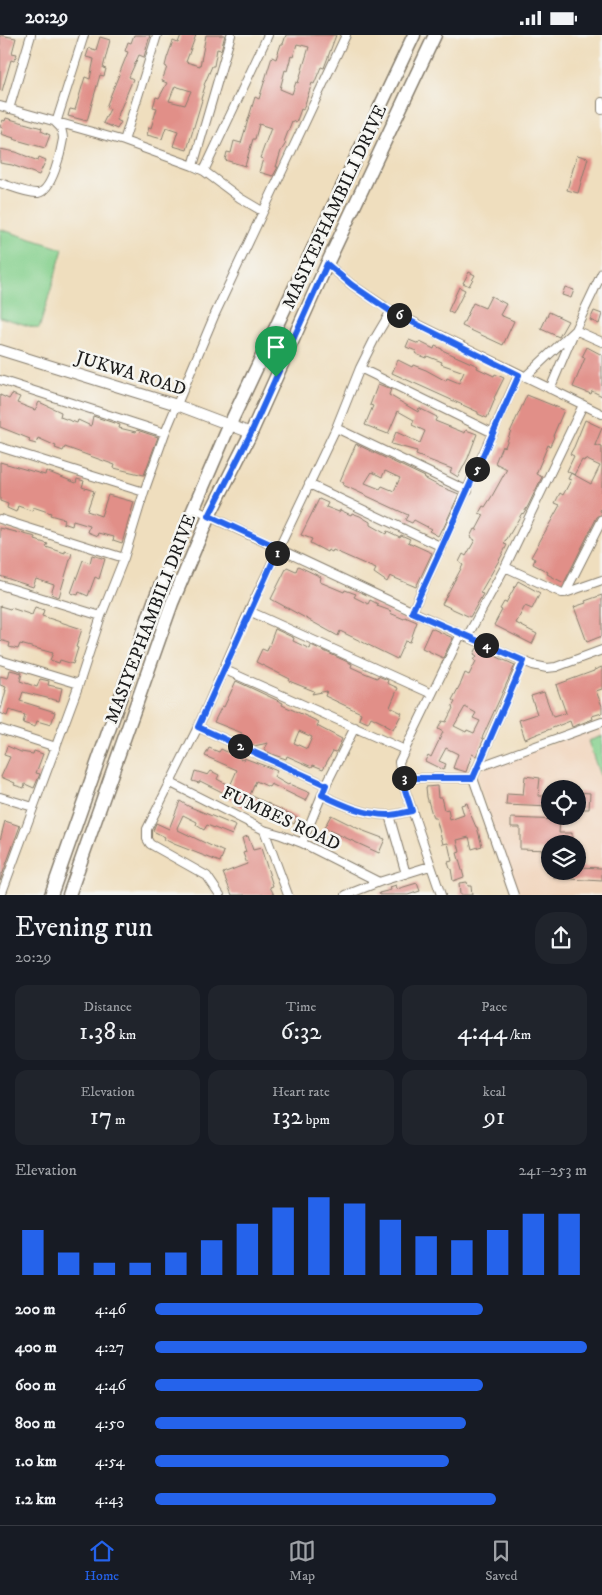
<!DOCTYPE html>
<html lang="en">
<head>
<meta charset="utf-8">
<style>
  body { margin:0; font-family:"IM FELL DW Pica",serif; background:#20242c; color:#f1f3f6; height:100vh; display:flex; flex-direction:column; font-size:19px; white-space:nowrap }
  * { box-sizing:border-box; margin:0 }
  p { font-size:16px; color:#9ea1a6 }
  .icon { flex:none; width:28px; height:28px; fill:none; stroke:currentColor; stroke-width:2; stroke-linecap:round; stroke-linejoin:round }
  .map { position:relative; height:860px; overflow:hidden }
  .drawer { display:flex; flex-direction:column; background:#171b24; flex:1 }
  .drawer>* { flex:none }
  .fabs { position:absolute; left:541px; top:745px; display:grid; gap:10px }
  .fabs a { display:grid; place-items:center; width:45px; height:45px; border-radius:50%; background:#171b24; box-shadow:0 1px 4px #0004; font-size:25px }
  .pin { position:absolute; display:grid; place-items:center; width:42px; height:42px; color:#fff; margin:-51px -21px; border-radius:50% 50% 50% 0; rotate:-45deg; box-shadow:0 0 5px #0007 }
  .pin .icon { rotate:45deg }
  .km { position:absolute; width:25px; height:25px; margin:-12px; border-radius:50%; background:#222; color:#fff; font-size:14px; line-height:25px; text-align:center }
  .round { display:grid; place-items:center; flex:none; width:52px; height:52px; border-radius:20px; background:#20242c }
  .summary { display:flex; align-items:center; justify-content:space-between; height:85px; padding:0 15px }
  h1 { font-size:28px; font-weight:600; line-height:38px }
  .metrics { display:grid; grid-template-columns:repeat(3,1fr); gap:8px; height:85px; padding:5px 15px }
  .metrics div { display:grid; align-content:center; border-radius:12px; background:#20242c; text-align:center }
  .metrics b { font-size:25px; font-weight:600 }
  .metrics small { font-size:14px; font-weight:400 }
  .metrics p { font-size:14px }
  .chart { height:140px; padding:10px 15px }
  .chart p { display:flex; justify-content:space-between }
  .chart svg { width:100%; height:90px; margin-top:5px; stroke:#2563eb; stroke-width:6 }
  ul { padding:0 15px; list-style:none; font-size:16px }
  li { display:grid; grid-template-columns:80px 60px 1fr; align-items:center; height:38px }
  li i { height:12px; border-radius:6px; background:#2563eb }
  .status { display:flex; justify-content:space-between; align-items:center; height:35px; padding:0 25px; background:#171b24; direction:ltr }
  .status svg { height:14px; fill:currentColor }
  .tab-bar { display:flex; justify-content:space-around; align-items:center; height:70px; border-top:1px solid #363941; background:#171b24; font-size:14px; color:#9ea1a6 }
  .tab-bar a { display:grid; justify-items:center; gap:2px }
  .tab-bar .selected { color:#2563eb }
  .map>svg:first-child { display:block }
</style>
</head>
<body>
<div class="status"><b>20:29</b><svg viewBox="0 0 49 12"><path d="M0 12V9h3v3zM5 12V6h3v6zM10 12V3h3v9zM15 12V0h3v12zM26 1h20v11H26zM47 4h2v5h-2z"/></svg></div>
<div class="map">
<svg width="602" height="860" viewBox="0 0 602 860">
  <rect width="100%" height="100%" fill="#f6f6f2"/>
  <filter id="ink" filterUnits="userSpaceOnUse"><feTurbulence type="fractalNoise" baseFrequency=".02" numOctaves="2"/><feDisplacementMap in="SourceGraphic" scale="10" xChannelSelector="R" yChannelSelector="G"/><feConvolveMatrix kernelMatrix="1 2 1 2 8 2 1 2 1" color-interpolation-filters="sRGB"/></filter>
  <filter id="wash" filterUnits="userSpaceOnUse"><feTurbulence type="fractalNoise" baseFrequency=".0096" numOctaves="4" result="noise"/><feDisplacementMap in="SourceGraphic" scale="20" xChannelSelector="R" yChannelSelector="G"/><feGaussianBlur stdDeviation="1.12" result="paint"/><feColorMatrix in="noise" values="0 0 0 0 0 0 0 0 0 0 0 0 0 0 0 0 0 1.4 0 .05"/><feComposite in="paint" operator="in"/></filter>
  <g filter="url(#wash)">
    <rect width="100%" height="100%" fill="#efdebe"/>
    <path fill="#f1d5bd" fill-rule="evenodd" d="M602,690V860H517L477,744L481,734ZM550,754H578V781H550ZM550,809H578V836H550Z"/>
    <path fill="#85d08d" stroke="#507654" d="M0,194L63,214L39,294L0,282Z
      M602,701V747L588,706Z"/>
    <g id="blocks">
      <path fill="#e18f88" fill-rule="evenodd" d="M0,0L16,3L12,18L17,19L14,26L11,25L2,56L0,55Z
        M134,0H150L144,22L139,20L129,42L133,44L116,85L121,87L117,94L103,88L110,74L106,72L128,17L125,16L128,7L131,8Z
        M181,0H196L186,27L200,31L206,0H225L221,15L217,14L214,31H212L204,50L205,51L201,64L202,65L187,115L173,111L178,96L166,92L162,104L147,100L149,92L151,93L157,73L153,72L156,62L159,63L167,48L162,46L167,32L165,31L167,23L173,6L178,8ZM175,51L191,56L185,70L169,66Z
        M286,0H336L324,33L321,32L314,49L312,48L303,75L301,74L296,88L292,86L284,107L286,108L281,116L276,132H278L273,141L259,137L263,124L260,123L271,93L259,89L255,104H253L245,131L225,125L227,117L231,118L234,106L241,108L255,62L259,64L272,22L276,24L281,9H283ZM297,9L309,12L298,48L296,47L292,59L280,54L285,35L287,36L291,21L293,22Z
        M100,2L110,5L103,33L106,34L104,41L100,40L87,86L68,81L70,74L75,75L85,42L90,44L94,24L86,22L89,13L96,15Z
        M6,83L42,93L41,96L50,100L45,113L13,104L14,103L1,99L3,93L0,92L3,85L5,86Z
        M0,114L16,117L38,126L39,122L46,125L39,140L12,130L0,128Z
        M577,120L588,123L578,158L567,155Z
        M469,237L475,240L469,251L463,248Z
        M459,252L465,255L453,279L448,276Z
        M565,252L574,255L571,263L562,260Z
        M491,261L506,269L500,280L514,286L503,310L462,291L473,268L485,273Z
        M594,276L602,279L599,289L590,285Z
        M549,277L568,286L559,302L541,294Z
        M409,305L419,309L420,307L434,314L435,311L442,314V315L478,331L477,333L494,341L495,339L504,343L494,363L495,364L487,383L478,379V377L392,338L398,325L412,332L413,330L426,335L446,346L447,343L459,348L464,337L441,329L442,327L427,321L426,323L418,320L415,318L416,316L406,312Z
        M587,312L602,320V361L592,356L591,359L573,352L585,323L582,322Z
        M378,349L391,354L389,360L418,377L419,373L437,382L435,386L465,398L466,395L477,399L468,423L458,442L450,437L452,434L416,420L417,416L391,409L396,397L420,408L425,396L412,390L414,385L398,376L388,399L365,390L373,371L370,370Z
        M12,359L20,362L17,368L35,375L39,367L61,377L60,382L77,388L78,385L91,391L93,381L120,390L119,393L136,397L137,395L158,402L144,440L114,433L115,430L65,412L63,416L55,413L56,411L38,403L36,409L29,407L30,404L0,392V360L9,364Z
        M527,360L564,375L553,401L554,402L550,411L548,410L536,439L542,442L528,471L523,479L522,478L504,509L507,510L501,522L480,558L483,559L470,582L442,569L463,530L459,527L463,519L466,521L475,505L470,502L474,494L476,495L484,480L479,478L483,471L485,472L492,461L507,434L495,428L502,411L505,412L511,395Z
        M585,385L602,393L595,410L602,412V471L600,476L602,477V479L597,482L564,548L547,539L548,537L533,529L535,524L531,522L560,470L555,468L560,458L563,460L571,445L568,444L571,438L591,449L600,431L585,424L584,426L582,425L574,440L567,436L574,421L570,419L574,412Z
        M356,409L425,442L424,443L439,451L459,459L443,494L442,493L438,501L429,496L431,494L414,485L412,488L405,485L408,480L343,450L344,448L340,446ZM385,436L400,443L394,456L382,451L380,454L365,448L372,437L382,442Z
        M0,427L45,440L46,436L76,448L77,444L84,446L82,452L94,456L87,476L101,481L108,460L134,467L122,508L113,505L114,502L99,498L98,501L88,497L90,491L73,486L72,491L63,488L64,484L50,480L51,478L33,472L32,476L18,471L16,477L7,473L8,469L0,466Z
        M319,464L328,468L326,472L339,477L340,475L351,480L352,478L360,481L370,487V490L386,499L387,496L400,502L401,500L410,504L408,507L432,518L416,552L390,541L387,547L374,538L376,534L333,515L332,517L328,515L327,517L310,508L312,504L301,500Z
        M0,493L36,502L35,505L48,509L46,512L65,518V516L72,518L59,562L51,559L54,550L36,544L33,552L0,541Z
        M92,520L105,524L99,544L95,542L88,561L79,557L78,560L71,558L83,525L90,528Z
        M298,531L321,542L320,547L344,557L345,555L356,559L354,562L368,569L370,565L378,569L377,571L391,576L390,578L404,584L405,582L417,587L410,607L405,606L397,624L340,596L338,601L271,564L287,532L296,536Z
        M518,546L540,558L532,574L525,571L516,588L537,599L532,609L494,590L502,575L500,574L504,567L506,568Z
        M602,560V601L587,607L574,572L586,568L585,566Z
        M0,571L10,574L11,573L32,580L35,572L44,575L42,581L82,594L76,612L78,613L73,629L60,625L59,628L50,625L53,618L20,609L18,614L9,612L10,608L0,605Z
        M431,593L453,603L443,623L422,613Z
        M275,594L294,603L293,606L310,614L311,610L352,629L351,632L362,637L377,643L378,641L388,645L387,648L398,653L390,672L402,678L393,695L384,690L385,689L371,682L368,688L359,684L361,678L325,661L327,656L312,659L314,656L289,646L290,644L256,627L262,614L267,616Z
        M477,613L515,630L482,703L484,704L476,721L472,719L466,737L453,733L458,719L446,713L439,726L446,729L443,735L425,726L428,720L431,722L443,697L438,694L442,686L446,687L453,673L452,672L455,667L452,665L461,648L465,638L469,640L476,626L474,625L477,621L474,619ZM465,672L476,678L473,683L480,686L474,698L467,695L466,697L454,691Z
        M602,632V654L596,656L602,671V678L592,681L593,684L572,692L570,686L525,704L519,685L537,679L531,661L544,657L553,682L566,678L556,650L594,636V635Z
        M10,635L22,638L20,646L37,652L40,644L49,646L48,650L62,653L59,666L23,657L20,666L55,677L51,690L37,686L35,692L23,688L25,680L9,675L7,681L0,678L6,655H5L6,652L0,650V641L8,643Z
        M236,646L283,668L282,670L319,687L317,691L342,704L336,717L333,716L323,734L313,730L312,732L287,721L286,724L274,720L264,715L268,708L254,711L240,701L242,698L214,687L222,671L224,672ZM299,696L312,702L307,714L294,708Z
        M7,711L21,717L33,719L34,716L43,719L36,738L40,739L34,753L25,749L24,753L14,750L15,748L1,742L10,722L4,720Z
        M209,713L219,717L221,714L243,725L244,723L268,732L277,736L274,742L288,750L289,749L310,758L306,766L271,749L269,752L256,746L250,760L297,782L294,789L282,783L281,785L246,769L244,773L236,769L237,766L225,761L226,759L200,746L199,748L192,746L195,736L208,740L211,736L219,740L217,744L230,751L237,735L205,721Z
        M525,741L540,743L538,761H550V772L506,770L507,759L523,760Z
        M437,751L438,762H441L444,775L448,774L450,785L464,780L461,770L467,768L470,778L476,792H477L482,811L472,814L469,802L457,805L460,817L457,818L464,842L453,846L451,834H450L448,827L452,826L448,808L443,809L436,783H433L427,762L426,752Z
        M578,757L590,758L589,774H582V767H578Z
        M180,766L188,771L236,791L232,800L207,790L204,795L196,790L197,787L183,780L177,793L178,795L224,817L220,827L174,809L164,804L165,802L153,796L156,788L169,794Z
        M331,780L361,795L385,804L379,818L324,793Z
        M511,783L560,785L559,798H572V809H550V815L520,814V792H511Z
        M5,786L20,791L0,846V805Z
        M248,801L253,815L261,813L273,851L270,852L274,860H232L223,838L247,829L243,818L246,817L242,803Z
        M578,832L602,833V846L554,843V836H578Z
        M467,847L468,851H471L472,860H460L459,848Z
        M417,848L420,856L408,860H380L379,858L391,855L390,852L396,850L397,854Z"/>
    </g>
  </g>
  <g filter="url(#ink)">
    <use href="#blocks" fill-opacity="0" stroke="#867d6d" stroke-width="1"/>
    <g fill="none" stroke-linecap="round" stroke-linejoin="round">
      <g stroke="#867d6d" stroke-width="10">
        <path id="minor" d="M602,67V75
          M0,71L124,106L193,131L204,136L240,163L262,176
          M9,74L31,0
          M124,106L157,0
          M193,131L231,0
          M204,136L268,0
          M0,148C10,151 28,159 38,158C52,156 61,117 63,104C63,100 62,97 61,93L56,88L84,0
          M327,229L352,250L391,276L602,379
          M360,333L493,398
          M525,342L575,295L602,238
          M0,345L165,398
          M550,354L575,295L602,307
          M336,393L468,456
          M0,412L144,457
          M309,449L442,512
          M194,474L467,602L533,630L547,633L556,632L602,615
          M0,484L124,523
          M505,532L562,558H565L602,545
          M0,550L101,581
          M565,558L602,485
          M249,576L432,659
          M412,577L519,339
          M467,602L505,532L583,370
          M0,625L79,649
          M223,634L405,715
          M198,692L326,750
          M0,694L56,712
          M478,732L602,687
          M401,743H473
          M169,747L264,795L281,800L302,808L379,847
          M322,760C343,770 365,780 388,780C396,780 404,777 412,776
          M0,762L33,772
          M389,780L406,839
          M264,795L288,860
          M302,808L326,750L355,692
          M1,860L79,649L101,581L124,523L144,457L165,398L215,279L346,0
          M220,860L207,841L150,809L147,804V794L198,692L249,576L336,393L360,333L375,303L391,276
          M346,860L379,847L430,831
          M441,860L401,743L399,727L461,599
          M514,860L473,743L523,626"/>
      </g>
      <g stroke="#867d6d" stroke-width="12">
        <path id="tertiary" d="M0,315L177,370L251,398"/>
      </g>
      <g stroke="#867d6d" stroke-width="15">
        <path id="primary" d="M51,860L156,561L230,389L414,0
          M69,860L172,568L209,481L251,398L327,229L435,0"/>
      </g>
      <use href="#minor" stroke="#fff" stroke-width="8"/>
      <use href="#tertiary" stroke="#fff" stroke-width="10"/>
      <use href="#primary" stroke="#fff" stroke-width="12"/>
    </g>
  </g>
  <g fill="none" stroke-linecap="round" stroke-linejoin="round" filter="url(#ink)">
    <g stroke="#fff" stroke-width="10">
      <path id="route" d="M327,229L352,250L390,276L519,340L442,512L412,577L524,626L473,743H401L412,776C404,777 396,780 388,780C365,780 343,770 322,760L326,750L198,692L279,513L209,481L251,398Z"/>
    </g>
    <use href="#route" stroke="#2563eb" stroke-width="6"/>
  </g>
  <g text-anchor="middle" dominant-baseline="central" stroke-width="5" stroke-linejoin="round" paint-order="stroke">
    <g font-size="18" fill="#1c1c1c" stroke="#f6f6f2">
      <text transform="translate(335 172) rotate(-65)">MASIYEPHAMBILI DRIVE</text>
      <text transform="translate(131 339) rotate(17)">JUKWA ROAD</text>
      <text transform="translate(151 584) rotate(-69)">MASIYEPHAMBILI DRIVE</text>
      <text transform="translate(281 784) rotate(25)">FUMBES ROAD</text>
    </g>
  </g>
</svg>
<div class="fabs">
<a><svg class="icon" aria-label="locate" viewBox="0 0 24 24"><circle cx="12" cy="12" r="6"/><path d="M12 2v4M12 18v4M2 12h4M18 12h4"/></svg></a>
<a><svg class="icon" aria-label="layers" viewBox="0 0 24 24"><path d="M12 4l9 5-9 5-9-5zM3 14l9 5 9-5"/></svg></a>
</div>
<div class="pin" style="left:276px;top:342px;background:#1e9e55"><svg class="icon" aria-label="arrive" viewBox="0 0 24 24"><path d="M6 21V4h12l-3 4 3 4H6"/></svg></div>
<b class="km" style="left:277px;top:518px">1</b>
<b class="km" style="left:240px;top:711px">2</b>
<b class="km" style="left:404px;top:743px">3</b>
<b class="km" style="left:486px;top:610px">4</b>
<b class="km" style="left:477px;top:434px">5</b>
<b class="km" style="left:399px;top:280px">6</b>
</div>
<section class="drawer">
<div class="summary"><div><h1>Evening run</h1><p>20:29</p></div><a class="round"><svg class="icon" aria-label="share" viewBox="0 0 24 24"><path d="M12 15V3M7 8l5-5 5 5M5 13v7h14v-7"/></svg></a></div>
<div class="metrics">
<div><p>Distance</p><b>1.38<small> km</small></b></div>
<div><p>Time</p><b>6:32</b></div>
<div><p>Pace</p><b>4:44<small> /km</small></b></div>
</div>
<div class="metrics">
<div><p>Elevation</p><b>17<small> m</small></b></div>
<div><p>Heart rate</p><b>132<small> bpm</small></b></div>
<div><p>kcal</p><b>91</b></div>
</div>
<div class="chart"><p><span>Elevation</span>241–253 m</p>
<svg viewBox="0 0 160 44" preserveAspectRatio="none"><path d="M5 44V22M15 44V33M25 44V38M35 44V38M45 44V33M55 44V27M65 44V19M75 44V11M85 44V6M95 44V9M105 44V17M115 44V25M125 44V27M135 44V22M145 44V14M155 44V14"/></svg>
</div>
<ul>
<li><b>200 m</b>4:46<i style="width:76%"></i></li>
<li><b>400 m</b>4:27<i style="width:100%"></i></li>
<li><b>600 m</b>4:46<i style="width:76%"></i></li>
<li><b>800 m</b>4:50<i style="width:72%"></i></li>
<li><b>1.0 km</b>4:54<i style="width:68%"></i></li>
<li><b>1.2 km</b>4:43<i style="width:79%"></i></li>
</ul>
</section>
<nav class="tab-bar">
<a class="selected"><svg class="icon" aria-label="home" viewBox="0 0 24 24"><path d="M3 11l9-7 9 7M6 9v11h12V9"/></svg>Home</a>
<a><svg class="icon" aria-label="map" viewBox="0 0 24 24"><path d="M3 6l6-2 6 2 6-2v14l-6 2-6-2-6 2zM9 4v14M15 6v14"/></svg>Map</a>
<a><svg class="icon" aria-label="saved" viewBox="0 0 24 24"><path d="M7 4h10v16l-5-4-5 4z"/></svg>Saved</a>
</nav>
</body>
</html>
